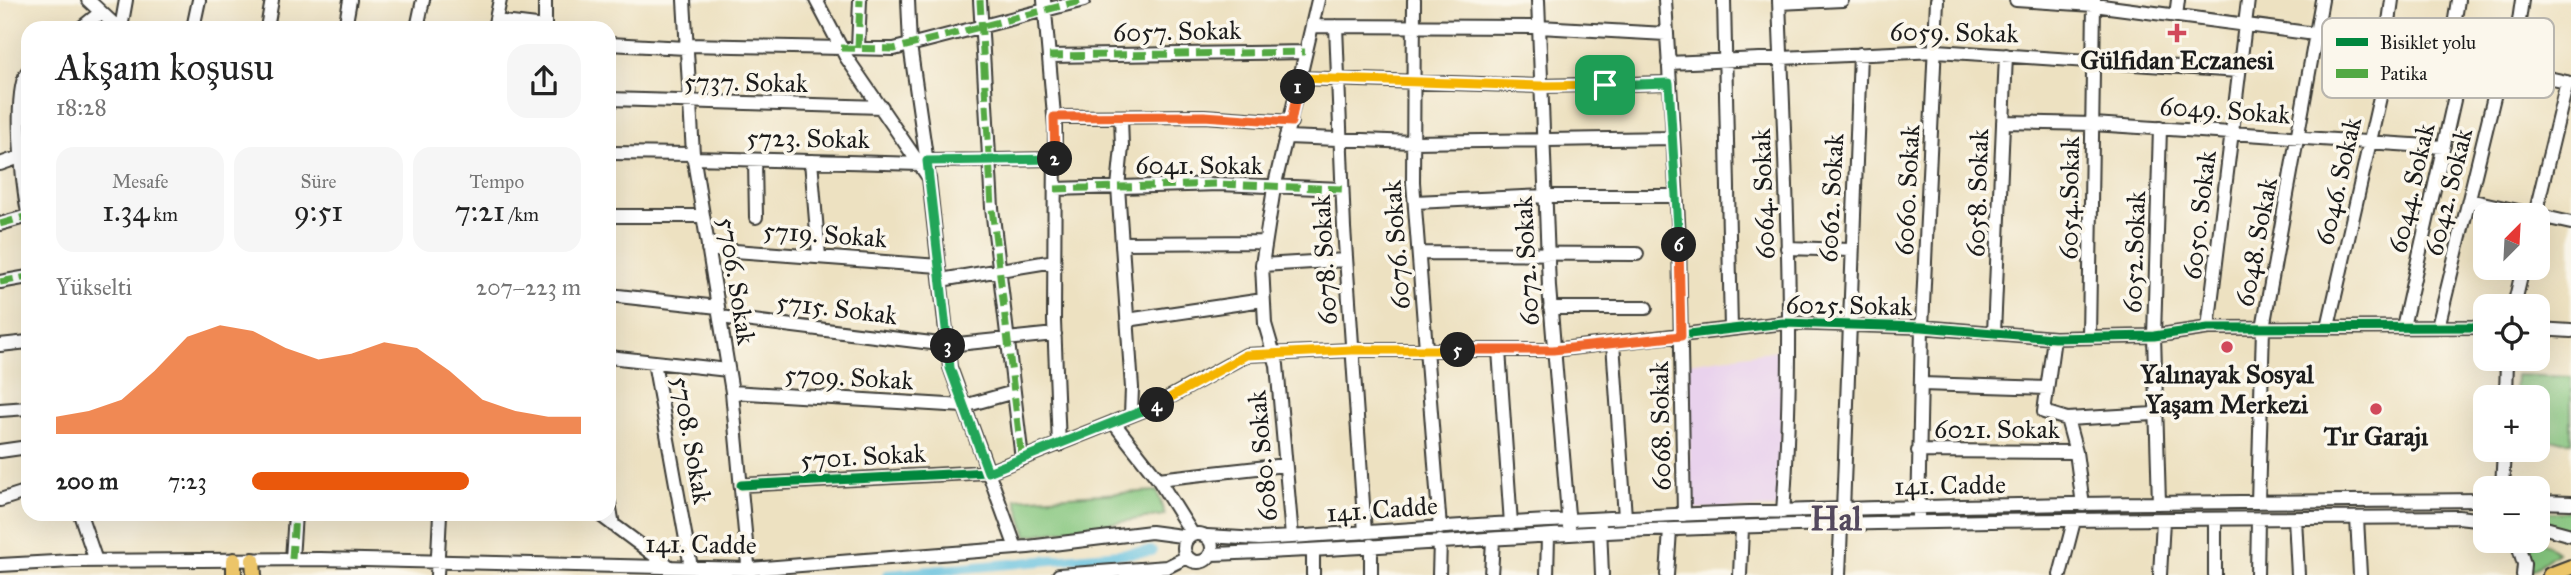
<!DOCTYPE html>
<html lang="tr">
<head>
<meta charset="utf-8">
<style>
  body { margin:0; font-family:"IM FELL Great Primer",serif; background:#f6f6f6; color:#222; height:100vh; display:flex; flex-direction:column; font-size:26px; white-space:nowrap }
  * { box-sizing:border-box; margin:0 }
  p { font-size:23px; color:#767676 }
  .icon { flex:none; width:38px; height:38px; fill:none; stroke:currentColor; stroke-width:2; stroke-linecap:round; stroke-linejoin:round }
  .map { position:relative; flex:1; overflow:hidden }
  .side { position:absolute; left:21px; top:21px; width:595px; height:500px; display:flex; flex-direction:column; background:#fff; border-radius:21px; box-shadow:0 7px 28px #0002 }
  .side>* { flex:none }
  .needle { width:46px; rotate:24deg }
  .buttons { position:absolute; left:2473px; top:203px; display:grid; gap:14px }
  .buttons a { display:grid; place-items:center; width:77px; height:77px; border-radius:14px; background:#fff; box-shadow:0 7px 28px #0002; font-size:35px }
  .pin { position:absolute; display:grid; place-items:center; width:60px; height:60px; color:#fff; margin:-30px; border-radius:14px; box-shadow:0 4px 10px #0006 }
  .km { position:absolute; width:35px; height:35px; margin:-18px; border-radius:50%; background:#222; color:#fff; font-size:19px; line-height:35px; text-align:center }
  .round { display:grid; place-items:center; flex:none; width:74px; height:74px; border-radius:21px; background:#f6f6f6 }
  .overview { display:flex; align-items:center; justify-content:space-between; height:119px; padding:0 35px }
  h1 { font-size:38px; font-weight:600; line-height:52px }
  .figures { display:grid; grid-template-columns:repeat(3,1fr); gap:10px; height:119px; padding:7px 35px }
  .figures div { display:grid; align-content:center; border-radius:18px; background:#f6f6f6; text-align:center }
  .figures b { font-size:30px; font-weight:600 }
  .figures small { font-size:19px; font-weight:400 }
  .figures p { font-size:19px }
  .chart { height:196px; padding:14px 35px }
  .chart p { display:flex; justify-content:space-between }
  .chart svg { width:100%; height:126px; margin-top:7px; fill:#ea580c; opacity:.7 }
  ul { padding:0 35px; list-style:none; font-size:23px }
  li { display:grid; grid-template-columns:112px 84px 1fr; align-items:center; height:52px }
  li i { height:18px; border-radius:9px; background:#ea580c }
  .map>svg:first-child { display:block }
</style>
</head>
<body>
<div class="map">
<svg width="2571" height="575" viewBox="0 0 2571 575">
  <rect width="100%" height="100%" fill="#fbf7ec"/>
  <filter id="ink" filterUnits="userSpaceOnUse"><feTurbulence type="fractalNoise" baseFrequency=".0143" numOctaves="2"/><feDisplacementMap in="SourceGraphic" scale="14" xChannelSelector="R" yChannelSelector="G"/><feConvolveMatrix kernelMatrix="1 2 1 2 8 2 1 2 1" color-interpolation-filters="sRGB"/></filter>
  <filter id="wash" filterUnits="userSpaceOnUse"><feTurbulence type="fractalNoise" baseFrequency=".00686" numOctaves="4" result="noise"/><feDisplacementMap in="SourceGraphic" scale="28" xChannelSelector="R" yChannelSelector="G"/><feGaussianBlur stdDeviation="1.57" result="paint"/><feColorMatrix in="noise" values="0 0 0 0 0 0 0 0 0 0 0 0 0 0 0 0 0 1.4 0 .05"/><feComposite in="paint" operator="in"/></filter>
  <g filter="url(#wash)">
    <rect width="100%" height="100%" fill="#ede1c1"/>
    <path fill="#e9d2ed" d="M1785,349L1779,508L1691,509L1687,363Z"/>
    <path fill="#85c67e" stroke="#50714d" stroke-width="2" d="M2516,375L2571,377V441H2538V397H2515Z
      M1157,491L1165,515L1027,536L1016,499Z
      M2538,512H2571L2569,530L2538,526Z
      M2525,541L2542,542L2558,552L2526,575L2529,554Z"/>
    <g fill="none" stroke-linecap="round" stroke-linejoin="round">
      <path stroke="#60bfde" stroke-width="10" d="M887,575L1152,551"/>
    </g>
  </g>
  <g filter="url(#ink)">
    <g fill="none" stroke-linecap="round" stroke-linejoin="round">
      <g stroke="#3b3a35" stroke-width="16">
        <path id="minor" d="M88,0L118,28
          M545,0V28
          M684,0L693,154L732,392L749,575
          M816,0L846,57L929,178L950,367L1016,548
          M908,0L910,45L928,170
          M980,0L992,208L1022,459
          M1044,0L1055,127L1054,321L1059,445
          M1414,0L1413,182L1440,528
          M1538,0L1549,287L1569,527
          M1665,0L1679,238L1684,515
          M1724,0L1731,329
          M1779,0C1785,171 1796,342 1783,512
          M2016,0L2094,5L2089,337
          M2094,0V5L2392,44L2571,83
          M1779,3L1842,0
          M2176,16L2178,0
          M496,21L545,27
          M1312,26L1539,27L1666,34
          M1336,26L1344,228L1365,533
          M81,28L101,12
          M121,28L126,0
          M193,28L199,0
          M267,28L272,0
          M345,28L350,0
          M417,28L423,0
          M494,28L500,0
          M609,44L686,48
          M2386,44L2392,0
          M686,45L894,49L1084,0
          M858,48L860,0
          M1049,56L1305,52
          M2449,57L2458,0
          M1668,63L1937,51L2239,71
          M2512,70L2522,0
          M28,71C12,89 23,187 28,213
          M1300,78L1541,86L1669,83
          M609,99L882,107
          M1054,117L1204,116L1291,122
          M1121,117L1122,147L1118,187L1132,388L1131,415
          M2003,122L2093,124L2443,147
          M1287,137L1413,142L1672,138
          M609,153L693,154
          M693,158L921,164
          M755,160L756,217
          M811,161L819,256
          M927,161L1055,159
          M0,164L26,155
          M1055,189L1219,184L1342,189
          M2469,200L2571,223
          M1415,202L1546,196H1676
          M2535,215L2567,82
          M609,216H703
          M0,224L28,216
          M1122,243L1265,242
          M1787,248L1851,250
          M708,249L939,266
          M1419,253L1637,254
          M1262,265L1346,260
          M941,280L1054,261
          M0,282L28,277
          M609,295L718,307
          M2514,306L2523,268
          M1550,308H1646
          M720,317L948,345L1055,334
          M1127,320L1263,300
          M2328,327L2392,44
          M2403,327L2463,60
          M2438,327L2501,68
          M2208,328L2248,0
          M2538,329L2571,331
          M1994,333L2006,55
          M2054,338L2044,412L2067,419L2154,414
          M1613,343L1625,517
          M0,345L28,342
          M1499,350L1511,524
          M609,357L728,370
          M654,362L691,567
          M1921,384L2047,388
          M732,392L964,406L1014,392
          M2506,397L2507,359
          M0,410L28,408
          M2067,419L2076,452L2083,505
          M1113,422L1158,479L1193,535
          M0,451L28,447
          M1918,451L2076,452
          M1158,479L1285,465
          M741,485L988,472L1154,406L1246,355L1352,350H1553L1783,323L1922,327L2054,338L2154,336L2208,328L2485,327
          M2502,488L2504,450
          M0,500L28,491
          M2258,502L2263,328L2322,0
          M2538,502L2571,503
          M609,503L613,525
          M2159,503L2154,336L2160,128
          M1843,511L1860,54
          M80,514L96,561
          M599,514L670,567
          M1918,517L1922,327L1937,0
          M2295,518L2298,575
          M2357,518L2360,575
          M2215,519V575
          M1600,526L1602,575
          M2538,526L2571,535
          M1184 548a14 14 0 1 1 28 0a14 14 0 1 1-28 0Z
          M1207,536L1259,539C1376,532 1493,523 1610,518C1901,504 2193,502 2485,500
          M1292,537L1277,365L1265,324L1262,265L1274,188L1318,0
          M2517,541L2524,564L2523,575
          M1211,554C1357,550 1503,536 1649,530C1919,519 2189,519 2458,517L2485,520
          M292,559L295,514
          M0,565L73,561L320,559L750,569L1028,547L1151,532L1189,537
          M437,575L440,514
          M1059,575L1167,567L1187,557
          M1313,575V551
          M1371,575V545
          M1439,575L1440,541
          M1491,575L1493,540
          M1547,575L1548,536
          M1667,575L1670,530
          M1740,575L1742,528
          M1839,575L1841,526
          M2060,575L2074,521
          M2160,575L2163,520
          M2257,575L2258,519"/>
      </g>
      <g stroke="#3b3a35" stroke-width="18">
        <path id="major" d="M234,560V575
          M253,560L254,575
          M2550,575L2571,567"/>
      </g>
      <use href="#minor" stroke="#fff" stroke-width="12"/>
      <use href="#major" stroke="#ecc569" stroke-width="14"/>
      <path stroke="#52a943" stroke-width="7" stroke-dasharray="14 7" stroke-linecap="butt" d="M980,0L992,208L1022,459
        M841,48L894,49L1084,0
        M858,48L860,0
        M1049,56L1305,52
        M1054,117L1204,116L1291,122
        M1055,189L1219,184L1342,189
        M0,224L28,216
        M0,282L28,277
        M292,559L295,514"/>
      <g stroke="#fbf7ec" stroke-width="13">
        <path id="cycleway" d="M741,485L988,472L1154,406L1246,355L1352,350H1553L1783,323L1922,327L2054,338L2154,336L2208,328L2485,327"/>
      </g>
      <use href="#cycleway" stroke="#00873e" stroke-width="9"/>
    </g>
  </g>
  <g fill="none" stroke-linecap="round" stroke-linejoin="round" filter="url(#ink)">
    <g stroke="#fff" stroke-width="14">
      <path id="split-1" d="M1298,87L1300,78L1541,86L1605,85"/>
    </g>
    <g stroke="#fff" stroke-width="14">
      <path id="split-2" d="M1055,159L1054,117L1204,116L1291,122L1298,87"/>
    </g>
    <g stroke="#fff" stroke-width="14">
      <path id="split-3" d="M948,346L927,161L1055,159"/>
    </g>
    <g stroke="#fff" stroke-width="14">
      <path id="split-4" d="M948,346L950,368L988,472L1157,405"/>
    </g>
    <g stroke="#fff" stroke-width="14">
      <path id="split-5" d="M1157,405L1246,355L1352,350H1458"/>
    </g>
    <g stroke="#fff" stroke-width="14">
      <path id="split-6" d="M1458,350H1553L1681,336L1679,245"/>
    </g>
    <g stroke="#fff" stroke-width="14">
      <path id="split-7" d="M1605,85L1669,83L1679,245"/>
    </g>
    <use href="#split-1" stroke="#f5b400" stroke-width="9"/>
    <use href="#split-2" stroke="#f0652b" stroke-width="9"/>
    <use href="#split-3" stroke="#22a559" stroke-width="9"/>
    <use href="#split-4" stroke="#22a559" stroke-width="9"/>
    <use href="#split-5" stroke="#f5b400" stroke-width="9"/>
    <use href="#split-6" stroke="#f0652b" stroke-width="9"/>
    <use href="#split-7" stroke="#22a559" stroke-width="9"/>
  </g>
  <g fill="#d1495b" stroke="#fbf7ec" stroke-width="2.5">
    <path d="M2173.5 22.5h7v7h7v7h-7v7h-7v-7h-7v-7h7z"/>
    <circle cx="2227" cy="347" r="7"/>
    <circle cx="2376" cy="409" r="7"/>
  </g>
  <g text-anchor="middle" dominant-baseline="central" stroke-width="7" stroke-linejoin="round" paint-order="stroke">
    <g font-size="26" fill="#1c1c1c" stroke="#fbf7ec">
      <text transform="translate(1177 31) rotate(-1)">6057. Sokak</text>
      <text transform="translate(1954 32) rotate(1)">6059. Sokak</text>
      <text transform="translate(746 82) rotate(1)">5737. Sokak</text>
      <text transform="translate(2225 110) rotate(4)">6049. Sokak</text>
      <text transform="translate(808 138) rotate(1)">5723. Sokak</text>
      <text x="1199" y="165">6041. Sokak</text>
      <text transform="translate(2338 181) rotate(-77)">6046. Sokak</text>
      <text transform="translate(2411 188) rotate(-77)">6044. Sokak</text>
      <text transform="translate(1907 190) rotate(-87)">6060. Sokak</text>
      <text transform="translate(2448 192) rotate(-76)">6042. Sokak</text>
      <text transform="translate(1977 193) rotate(-88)">6058. Sokak</text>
      <text transform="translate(1763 194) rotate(-92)">6064. Sokak</text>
      <text transform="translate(1831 198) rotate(-87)">6062. Sokak</text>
      <text transform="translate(2069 198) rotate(-89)">6054.Sokak</text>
      <text transform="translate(2199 215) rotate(-83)">6050. Sokak</text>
      <text transform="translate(825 234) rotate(4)">5719. Sokak</text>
      <text transform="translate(2256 242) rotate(-79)">6048. Sokak</text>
      <text transform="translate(1396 245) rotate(-94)">6076. Sokak</text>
      <text transform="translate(2134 252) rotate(-88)">6052.Sokak</text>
      <text transform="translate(1324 260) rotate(-93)">6078. Sokak</text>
      <text transform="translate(1526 261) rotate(-93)">6072. Sokak</text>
      <text transform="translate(737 281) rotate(81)">5706. Sokak</text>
      <text transform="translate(1849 305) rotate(1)">6025. Sokak</text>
      <text transform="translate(837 308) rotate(7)">5715. Sokak</text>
      <text transform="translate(849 377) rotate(3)">5709. Sokak</text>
      <text transform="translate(1660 426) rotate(-91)">6068. Sokak</text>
      <text x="1997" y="429">6021. Sokak</text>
      <text transform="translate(692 440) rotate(80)">5708. Sokak</text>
      <text transform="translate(863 456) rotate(-3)">5701. Sokak</text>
      <text transform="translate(1262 456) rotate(-95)">6080. Sokak</text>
      <text transform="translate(1950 485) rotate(-1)">141. Cadde</text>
      <text transform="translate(1382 509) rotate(-4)">141. Cadde</text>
      <text transform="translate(701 544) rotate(1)">141. Cadde</text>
    </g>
    <g font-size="26" font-weight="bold" fill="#1c1c1c" stroke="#fbf7ec">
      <text x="2177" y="60">Gülfidan Eczanesi</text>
      <text x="2227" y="374">Yalınayak Sosyal<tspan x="2227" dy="30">Yaşam Merkezi</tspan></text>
      <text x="2376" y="436">Tır Garajı</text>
    </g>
    <g font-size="33" font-weight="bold" fill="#54495d" stroke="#fbf7ec">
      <text x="1836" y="519">Hal</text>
    </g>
  </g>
  <rect x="2322" y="18" width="232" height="80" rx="10" fill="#fbf7ec" stroke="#b8b5ae" stroke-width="2"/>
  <rect x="2336" y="38" width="32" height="8" fill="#00873e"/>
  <rect x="2336" y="69" width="32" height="9" fill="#52a943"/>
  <g font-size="19" fill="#1c1c1c">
    <text x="2380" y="49">Bisiklet yolu</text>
    <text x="2380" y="80">Patika</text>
  </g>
</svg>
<div class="buttons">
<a><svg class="needle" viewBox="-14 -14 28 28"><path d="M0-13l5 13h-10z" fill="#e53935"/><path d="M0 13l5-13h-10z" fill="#767676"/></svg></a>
<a><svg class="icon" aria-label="locate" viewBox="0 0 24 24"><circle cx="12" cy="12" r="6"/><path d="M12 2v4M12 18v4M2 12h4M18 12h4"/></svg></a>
<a>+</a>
<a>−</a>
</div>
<div class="pin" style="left:1605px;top:85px;background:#1e9e55"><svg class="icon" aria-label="arrive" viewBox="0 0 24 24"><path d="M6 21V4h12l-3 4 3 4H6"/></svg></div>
<b class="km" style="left:1298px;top:87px">1</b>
<b class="km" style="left:1055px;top:159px">2</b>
<b class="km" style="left:948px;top:346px">3</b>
<b class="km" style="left:1157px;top:405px">4</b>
<b class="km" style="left:1458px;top:350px">5</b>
<b class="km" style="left:1679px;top:245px">6</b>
<section class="side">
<div class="overview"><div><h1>Akşam koşusu</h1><p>18:28</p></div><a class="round"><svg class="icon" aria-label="share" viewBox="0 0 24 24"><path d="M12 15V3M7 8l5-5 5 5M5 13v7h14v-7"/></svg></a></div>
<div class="figures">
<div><p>Mesafe</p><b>1.34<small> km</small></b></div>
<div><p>Süre</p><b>9:51</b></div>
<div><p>Tempo</p><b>7:21<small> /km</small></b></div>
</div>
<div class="chart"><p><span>Yükselti</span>207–223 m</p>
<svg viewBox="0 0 160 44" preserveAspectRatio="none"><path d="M0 44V38L10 36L20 32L30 22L40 10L50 6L60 8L70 14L80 18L90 16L100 12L110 14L120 22L130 32L140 36L150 38L160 38V44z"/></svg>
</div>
<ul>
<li><b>200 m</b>7:23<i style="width:66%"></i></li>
</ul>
</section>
</div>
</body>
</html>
